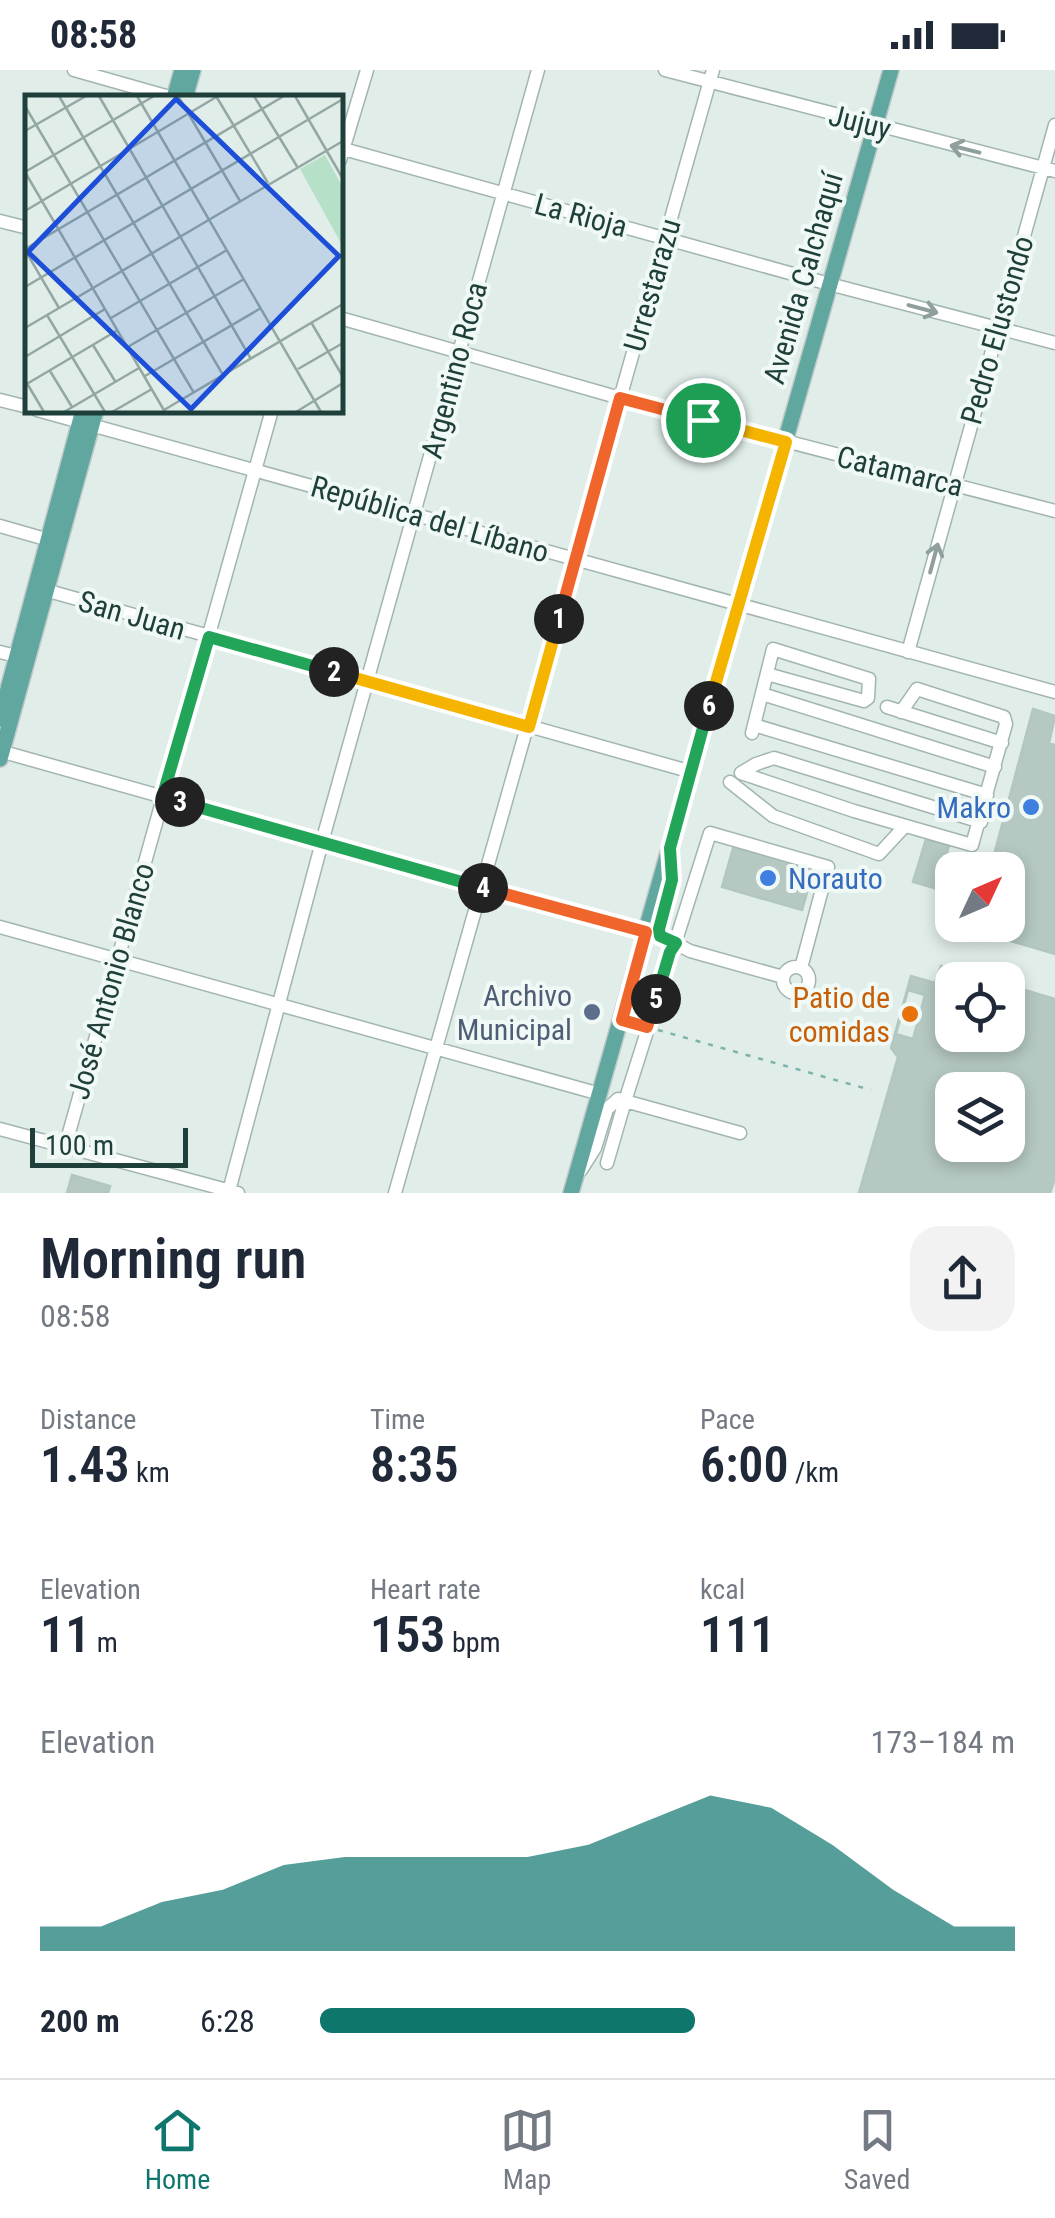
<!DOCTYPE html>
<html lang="en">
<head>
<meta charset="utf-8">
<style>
  body { margin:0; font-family:"Roboto Condensed",sans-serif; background:#f2f2f3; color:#1f2937; height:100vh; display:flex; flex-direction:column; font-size:38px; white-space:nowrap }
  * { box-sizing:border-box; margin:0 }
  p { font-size:32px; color:#747a83 }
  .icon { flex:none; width:55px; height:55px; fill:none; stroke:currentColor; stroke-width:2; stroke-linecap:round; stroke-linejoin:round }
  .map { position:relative; height:1123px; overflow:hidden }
  .panel { display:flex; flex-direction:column; background:#fff; flex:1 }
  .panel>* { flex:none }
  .needle { width:65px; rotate:46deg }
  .controls { position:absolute; left:935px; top:782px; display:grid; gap:20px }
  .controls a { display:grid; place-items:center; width:90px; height:90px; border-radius:20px; background:#fff; box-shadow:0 5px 15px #0003; font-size:50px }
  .scale { position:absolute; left:30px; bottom:25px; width:158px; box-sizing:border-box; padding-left:10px; border:5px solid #1f3f3b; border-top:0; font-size:28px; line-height:35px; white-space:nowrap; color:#1f3f3b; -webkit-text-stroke:8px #f1f9f6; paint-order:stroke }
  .pin { position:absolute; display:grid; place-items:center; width:85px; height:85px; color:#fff; margin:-42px; border:5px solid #fff; border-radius:50%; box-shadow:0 2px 10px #0007 }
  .km { position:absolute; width:50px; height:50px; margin:-25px; border-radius:50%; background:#222; color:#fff; font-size:28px; line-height:50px; text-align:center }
  .round { display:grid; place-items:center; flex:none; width:105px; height:105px; border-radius:30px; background:#f2f2f3 }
  .summary { display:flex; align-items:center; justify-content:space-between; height:170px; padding:0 40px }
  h1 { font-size:55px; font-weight:600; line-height:75px }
  .figures { display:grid; grid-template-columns:repeat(3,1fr); gap:15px; height:170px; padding:10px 40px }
  .figures div { display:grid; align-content:center }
  .figures b { font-size:50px; font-weight:600 }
  .figures small { font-size:28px; font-weight:400 }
  .figures p { font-size:28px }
  .chart { height:280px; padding:20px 40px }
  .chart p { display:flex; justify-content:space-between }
  .chart svg { width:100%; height:180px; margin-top:10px; fill:#0f766e; opacity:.7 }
  ul { padding:0 40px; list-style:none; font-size:32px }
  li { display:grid; grid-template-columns:160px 120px 1fr; align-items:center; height:75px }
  li i { height:25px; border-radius:12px; background:#0f766e }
  .status { display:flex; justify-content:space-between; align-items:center; height:70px; padding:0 50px; background:#fff; direction:ltr }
  .status svg { height:28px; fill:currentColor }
  .tabs { display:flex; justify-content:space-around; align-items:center; height:140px; border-top:2px solid #e0e1e3; background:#fff; font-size:28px; color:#747a83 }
  .tabs a { display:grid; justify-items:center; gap:5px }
  .tabs .on { color:#0f766e }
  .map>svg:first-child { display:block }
</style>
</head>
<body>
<div class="status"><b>08:58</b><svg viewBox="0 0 49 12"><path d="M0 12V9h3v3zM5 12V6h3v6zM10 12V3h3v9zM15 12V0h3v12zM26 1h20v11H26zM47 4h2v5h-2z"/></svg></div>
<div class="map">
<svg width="1055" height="1123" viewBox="0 0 1055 1123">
  <rect width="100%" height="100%" fill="#e0ede9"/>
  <path fill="#b5c8c2" stroke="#b2c7c1" stroke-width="2.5" fill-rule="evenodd" d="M1033,639L1055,646L1049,673L1055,675V884L987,864L990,855H1008V800H990Z
    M926,769L949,776L945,789L985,800H952V823L913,812Z
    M734,775L814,798L802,840L722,817Z
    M941,896L990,910H952V965H1008V915L1055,929V1108L1050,1123H859L898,987L891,978L911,906L935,913ZM952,1020H1008V1075H952Z
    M908,920L925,925L913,969L896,964Z
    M72,1105L110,1116L108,1123H67Z"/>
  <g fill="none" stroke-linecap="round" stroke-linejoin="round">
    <g stroke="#a2b5b1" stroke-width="15">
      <path id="minor" d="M74,0L173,28
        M665,0L1055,101
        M340,78L829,214L1055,273
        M340,90L367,0
        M0,151L28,158
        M340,248L620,328L1055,441
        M0,330L28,337
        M37,340L1055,622
        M0,456L56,472
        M38,518L692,702
        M0,582L25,588
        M908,582L1055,55
        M762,624L995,697
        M887,637L1002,673
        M754,655L987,725
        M752,663L773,579L869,609L868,628L864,631L767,604
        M0,681L647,863
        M741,703L854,741L972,775L1006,654L1004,647L917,619L901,642
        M741,703L756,694L774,688L981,752
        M730,712L773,746L879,784L905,756
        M670,780L672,810L659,859L660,865L690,881L783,907
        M0,857L600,1024
        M783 910a13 13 0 1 1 26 0a13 13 0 1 1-26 0Z
        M0,1059L238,1123
        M740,1063L625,1031L710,763L828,797L801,898
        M65,1077L272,340
        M581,1100L595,1078L607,1039L618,1029L625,1031L607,1093
        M229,1121L322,772L538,0
        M395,1123L713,0"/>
    </g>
    <g stroke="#c0c9c8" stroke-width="18">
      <path id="major" d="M174,28L182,0
        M185,28L193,0
        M0,649L83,340
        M0,689L96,340
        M571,1123L891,0"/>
    </g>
    <path stroke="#7db3aa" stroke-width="2.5" stroke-dasharray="5 8" stroke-linecap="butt" d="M658,960L871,1020"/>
    <use href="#minor" stroke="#fff" stroke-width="12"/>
    <use href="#major" stroke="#60a79f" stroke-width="15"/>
  </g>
  <defs><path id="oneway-shaft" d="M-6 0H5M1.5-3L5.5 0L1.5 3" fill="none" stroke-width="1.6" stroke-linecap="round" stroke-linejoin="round" transform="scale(2.5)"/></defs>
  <g stroke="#8f9f9d">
    <use href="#oneway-shaft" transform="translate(965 79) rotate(-166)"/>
    <use href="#oneway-shaft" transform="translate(923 239) rotate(15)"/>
    <use href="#oneway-shaft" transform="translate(934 488) rotate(-75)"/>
  </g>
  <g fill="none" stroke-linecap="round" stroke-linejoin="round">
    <g stroke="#fff" stroke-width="20">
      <path id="split-1" d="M559,549L620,328L703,350"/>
    </g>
    <g stroke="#fff" stroke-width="20">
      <path id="split-2" d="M334,602L529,657L559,549"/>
    </g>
    <g stroke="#fff" stroke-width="20">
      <path id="split-3" d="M180,732L162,728L209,567L334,602"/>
    </g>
    <g stroke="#fff" stroke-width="20">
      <path id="split-4" d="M180,732L483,818"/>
    </g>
    <g stroke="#fff" stroke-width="20">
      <path id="split-5" d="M483,818L646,862L622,950L647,957L656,929"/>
    </g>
    <g stroke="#fff" stroke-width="20">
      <path id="split-6" d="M656,929L670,882L676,873L660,866L659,859L672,810L670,778L709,636"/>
    </g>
    <g stroke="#fff" stroke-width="20">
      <path id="split-7" d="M703,350L786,372L709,636"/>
    </g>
    <use href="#split-1" stroke="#f0652b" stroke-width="12"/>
    <use href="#split-2" stroke="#f5b400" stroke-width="12"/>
    <use href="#split-3" stroke="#22a559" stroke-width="12"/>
    <use href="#split-4" stroke="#22a559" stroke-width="12"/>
    <use href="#split-5" stroke="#f0652b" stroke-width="12"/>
    <use href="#split-6" stroke="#22a559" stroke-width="12"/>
    <use href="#split-7" stroke="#f5b400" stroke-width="12"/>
  </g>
  <g fill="#3f7fe0" stroke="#f1f9f6" stroke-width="4">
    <circle cx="1031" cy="737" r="10"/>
    <circle cx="768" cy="808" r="10"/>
  </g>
  <circle fill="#5c6f8a" stroke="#f1f9f6" stroke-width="4" cx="592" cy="942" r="10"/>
  <circle fill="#e8710a" stroke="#f1f9f6" stroke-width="4" cx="910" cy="944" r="10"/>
  <g text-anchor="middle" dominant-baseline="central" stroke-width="8" stroke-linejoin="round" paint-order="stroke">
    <g font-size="30" fill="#1f3f3b" stroke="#f1f9f6">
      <text transform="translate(860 52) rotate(14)">Jujuy</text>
      <text transform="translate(581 145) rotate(15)">La Rioja</text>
      <text transform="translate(803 208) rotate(-74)">Avenida Calchaquí</text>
      <text transform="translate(652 215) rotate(-74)">Urrestarazu</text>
      <text transform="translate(997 260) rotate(-74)">Pedro Elustondo</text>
      <text transform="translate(454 300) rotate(-75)">Argentino Roca</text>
      <text transform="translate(900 401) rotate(14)">Catamarca</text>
      <text transform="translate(430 449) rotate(16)">República del Líbano</text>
      <text transform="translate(132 545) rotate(16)">San Juan</text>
      <text transform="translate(111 911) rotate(-74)">José Antonio Blanco</text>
    </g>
    <g font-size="30" fill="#366cbe" stroke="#f1f9f6" text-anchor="end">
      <text x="1011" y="737">Makro</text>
      <text x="788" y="808" text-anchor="start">Norauto</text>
    </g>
    <g font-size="30" fill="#4e5e75" stroke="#f1f9f6" text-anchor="end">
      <text x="572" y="925">Archivo<tspan x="572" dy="34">Municipal</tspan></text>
    </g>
    <g font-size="30" fill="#c56008" stroke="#f1f9f6" text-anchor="end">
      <text x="890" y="927">Patio de<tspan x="890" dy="34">comidas</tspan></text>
    </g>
  </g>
  <g transform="translate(25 25)">
    <rect width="318" height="318" fill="#e0ede9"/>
    <path d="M300,60L317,91V150L275,74Z" fill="#b7e0c8"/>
    <path fill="none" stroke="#93a7a3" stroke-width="2.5" d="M34,1L198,280M74,1L226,264M112,1L296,317M153,1L215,106M191,1L243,88M229,1L273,73M270,1L318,84M0,11L169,298M0,36L61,1M0,77L140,317M0,77L129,1M0,116L193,1M0,154L259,1M0,155L34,213M0,192L318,4M22,220L80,317M86,223L202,155M286,227L318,282M0,233L318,46M68,250L90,286M101,253L219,184M0,262L80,214M273,274L318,248M25,276L47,312M120,281L236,213M0,285L19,317M0,290L93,235M139,315L318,209M39,317L114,273M87,317L127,294M271,317L318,288"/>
    <path fill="#1d4ed8" fill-opacity="0.15" stroke="#1d4ed8" stroke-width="5" d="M151,4L314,161L166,314L3,157Z"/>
    <rect width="318" height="318" fill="none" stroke="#1f3f3b" stroke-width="5"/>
  </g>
</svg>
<div class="controls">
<a><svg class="needle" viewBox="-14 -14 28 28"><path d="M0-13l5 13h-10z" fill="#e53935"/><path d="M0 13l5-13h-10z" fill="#747a83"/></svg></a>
<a><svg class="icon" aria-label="locate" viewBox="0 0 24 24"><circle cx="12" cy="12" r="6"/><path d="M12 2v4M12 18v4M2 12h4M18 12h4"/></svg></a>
<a><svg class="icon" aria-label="layers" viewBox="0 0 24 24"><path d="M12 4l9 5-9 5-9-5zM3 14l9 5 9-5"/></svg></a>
</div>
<div class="scale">100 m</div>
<div class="pin" style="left:703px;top:350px;background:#1e9e55"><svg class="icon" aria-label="arrive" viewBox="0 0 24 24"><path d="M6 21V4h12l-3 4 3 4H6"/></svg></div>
<b class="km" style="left:559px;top:549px">1</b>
<b class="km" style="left:334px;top:602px">2</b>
<b class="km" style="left:180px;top:732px">3</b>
<b class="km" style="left:483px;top:818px">4</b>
<b class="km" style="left:656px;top:929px">5</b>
<b class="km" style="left:709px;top:636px">6</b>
</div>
<section class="panel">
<div class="summary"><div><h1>Morning run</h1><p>08:58</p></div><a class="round"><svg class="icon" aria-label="share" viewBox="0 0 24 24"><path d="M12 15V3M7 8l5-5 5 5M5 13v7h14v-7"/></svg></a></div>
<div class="figures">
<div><p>Distance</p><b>1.43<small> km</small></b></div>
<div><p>Time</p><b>8:35</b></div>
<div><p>Pace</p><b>6:00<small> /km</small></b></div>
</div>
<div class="figures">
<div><p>Elevation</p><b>11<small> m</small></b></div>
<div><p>Heart rate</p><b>153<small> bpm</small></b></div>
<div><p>kcal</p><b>111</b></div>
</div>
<div class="chart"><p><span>Elevation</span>173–184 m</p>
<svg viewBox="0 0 160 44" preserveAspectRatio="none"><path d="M0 44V38L10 38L20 32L30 29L40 23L50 21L60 21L70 21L80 21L90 18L100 12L110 6L120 9L130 18L140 29L150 38L160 38V44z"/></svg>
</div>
<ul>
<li><b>200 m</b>6:28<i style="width:54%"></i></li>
</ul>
</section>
<nav class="tabs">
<a class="on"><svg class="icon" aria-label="home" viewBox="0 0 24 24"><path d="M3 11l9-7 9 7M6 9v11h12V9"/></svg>Home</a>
<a><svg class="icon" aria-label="map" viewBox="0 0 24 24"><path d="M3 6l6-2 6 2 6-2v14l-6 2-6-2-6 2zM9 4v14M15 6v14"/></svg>Map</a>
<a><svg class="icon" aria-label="saved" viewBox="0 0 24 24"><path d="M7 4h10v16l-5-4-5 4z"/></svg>Saved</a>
</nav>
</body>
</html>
